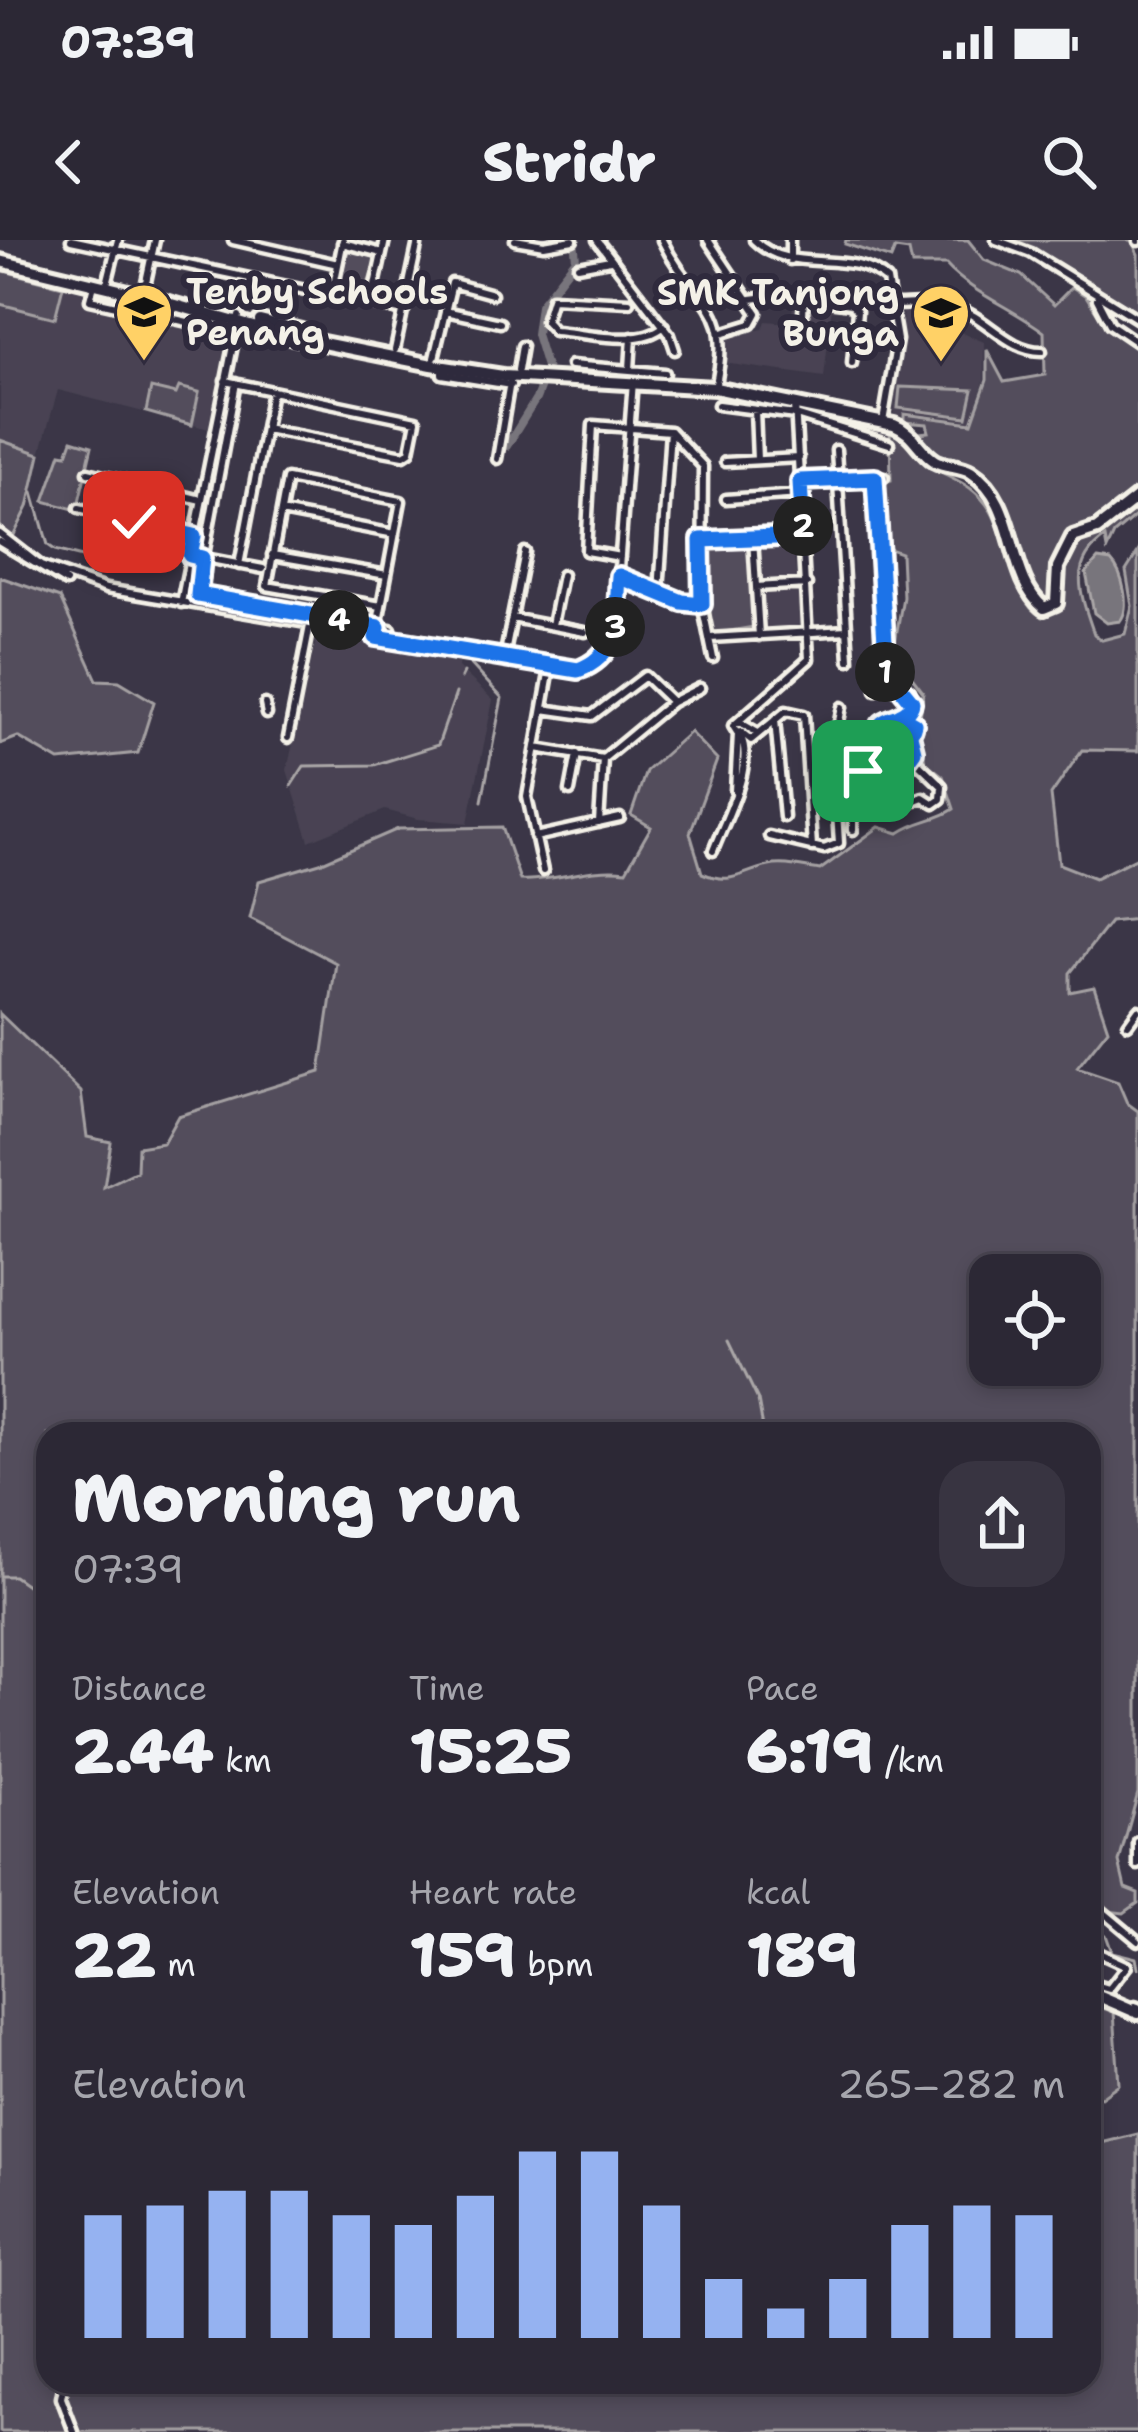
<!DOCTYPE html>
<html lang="en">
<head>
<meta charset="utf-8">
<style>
  body { margin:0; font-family:"Shantell Sans",sans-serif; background:#383441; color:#f1f3f6; height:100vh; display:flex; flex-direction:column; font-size:45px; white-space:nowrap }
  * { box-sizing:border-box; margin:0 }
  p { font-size:39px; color:#a6a6ad }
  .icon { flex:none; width:66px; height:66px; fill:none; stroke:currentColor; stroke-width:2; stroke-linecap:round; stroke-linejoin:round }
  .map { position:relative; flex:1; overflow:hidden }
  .drawer { position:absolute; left:36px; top:1182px; width:1065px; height:972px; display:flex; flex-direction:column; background:#2c2835; border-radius:36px; box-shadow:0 6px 18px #0003,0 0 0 3px #484450 }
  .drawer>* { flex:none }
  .buttons { position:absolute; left:969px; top:1014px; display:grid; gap:24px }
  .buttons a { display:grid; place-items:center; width:132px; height:132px; border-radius:24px; background:#2c2835; box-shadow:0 6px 18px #0003,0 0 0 3px #484450; font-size:60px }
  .pin { position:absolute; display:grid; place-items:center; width:102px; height:102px; color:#fff; margin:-51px; border-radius:24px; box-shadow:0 6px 18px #0006 }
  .km { position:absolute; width:60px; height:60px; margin:-30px; border-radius:50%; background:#222; color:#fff; font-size:33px; line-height:60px; text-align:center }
  .round { display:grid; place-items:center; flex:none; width:126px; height:126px; border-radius:36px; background:#383441 }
  .headline { display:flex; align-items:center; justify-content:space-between; height:204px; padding:0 36px }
  h1 { font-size:66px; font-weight:800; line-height:90px }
  .metrics { display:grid; grid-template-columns:repeat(3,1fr); gap:18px; height:204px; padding:12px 36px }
  .metrics div { display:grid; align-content:center }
  .metrics b { font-size:60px; font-weight:800 }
  .metrics small { font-size:33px; font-weight:400 }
  .metrics p { font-size:33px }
  .chart { height:336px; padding:24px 36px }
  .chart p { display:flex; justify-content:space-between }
  .chart svg { width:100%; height:216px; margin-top:12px; stroke:#95b2f1; stroke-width:6 }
  .status { display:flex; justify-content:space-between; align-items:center; height:84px; padding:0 60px; background:#2c2835; direction:ltr }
  .status svg { height:33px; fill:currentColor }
  header { display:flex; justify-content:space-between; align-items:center; height:156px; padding:0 36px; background:#2c2835; font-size:54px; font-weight:800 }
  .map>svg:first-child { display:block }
</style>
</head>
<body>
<div class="status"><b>07:39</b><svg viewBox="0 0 49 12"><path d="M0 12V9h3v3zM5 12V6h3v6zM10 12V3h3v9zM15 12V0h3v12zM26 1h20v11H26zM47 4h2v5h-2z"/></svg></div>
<header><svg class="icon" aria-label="back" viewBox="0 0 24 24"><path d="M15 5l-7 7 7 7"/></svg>Stridr<svg class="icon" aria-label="search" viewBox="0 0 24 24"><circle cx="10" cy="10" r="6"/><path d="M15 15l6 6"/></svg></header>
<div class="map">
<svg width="1138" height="2192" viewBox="0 0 1138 2192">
  <rect width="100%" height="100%" fill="#3b3647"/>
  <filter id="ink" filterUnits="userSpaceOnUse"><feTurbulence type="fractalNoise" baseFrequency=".00833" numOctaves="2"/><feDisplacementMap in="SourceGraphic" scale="24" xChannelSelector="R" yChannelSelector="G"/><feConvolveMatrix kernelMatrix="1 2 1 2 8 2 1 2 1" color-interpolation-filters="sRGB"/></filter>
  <g filter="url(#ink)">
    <path fill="#484352" d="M0,27L87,50L84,63L228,97L209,189L58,150L40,214L0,200Z
      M794,62L832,66L824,137L723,123L727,95L763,89L766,81L790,83Z
      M903,70L930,72L929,79L984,102V142L972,182L903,172L900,181L893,179Z
      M792,300L802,385L750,392L754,387L750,308L744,303Z
      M317,395L459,418L458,427L493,460L468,583L418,579L385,570L309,601L287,530Z"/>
    <path fill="#534e5c" stroke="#a4a0a2" stroke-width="3" fill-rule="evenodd" d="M846,0H968L984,20L1021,35L1054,65L1072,47L1086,56L1107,88L1138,110V252L1092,287L1069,296L1054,329L1053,361L1044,363C1028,344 1030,334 1023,312C1014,284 990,252 970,231C953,212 931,220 918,193L929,192L927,184L904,182V174L972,183L987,140V110L1004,142L1045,135L1044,92C1014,69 970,52 946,25H912L909,11L895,9L891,19L845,4Z
      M1005,0H1131L1138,14V74L1029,8Z
      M349,8L377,18L363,59L336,50Z
      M0,30L63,46L55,78L0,64Z
      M179,147L199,152L192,185L146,172L151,148L176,154Z
      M900,147L973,150L967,177L898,168Z
      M890,190L902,195C929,243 964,228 991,271C1010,304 1012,361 1042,377L1060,365L1065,327L1075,303L1116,282L1138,263V274L1114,294L1107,309L1105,298C1067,324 1081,356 1094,394L1102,400L1125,394L1132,366L1126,331L1138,312V511L1082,510L1051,555L1059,624L1095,638L1138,617V679L1110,682L1070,733V752L1094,747L1108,789L1077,828L1118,842L1127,863L1138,871V1553L1119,1622L1125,1648L1138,1653V1663L1124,1673L1107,1671L1089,1653V1194H48V2142H1089V1906L1138,1894V2192H0V774L81,852L87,897L111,902L104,947L137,931L138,907L163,903L178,876L320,832L336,723L250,678L259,641L320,623L398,589L502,587L520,640C557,642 589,626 626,631L651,587L631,575L646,531L690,492L717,520L690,593L702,633C733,646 740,632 769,626C784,622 804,628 820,630L879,587L899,593C918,580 936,581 954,569L943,536L925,522L919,487L923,452L893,413L903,357L901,313L887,308L882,242L891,240ZM990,1035H1080V1125H990Z
      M0,200L40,214L28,267L6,311L0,306Z
      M72,200L92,206L77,270L44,261L61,213L67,214Z
      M744,303L750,308L754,387L712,394L703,310Z
      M0,337L60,358L97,440L119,441L154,462L138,513L59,521L18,497L0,504Z
      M1089,1763L1114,1772L1119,1844L1101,1857L1089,1854Z"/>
    <path fill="#78747b" stroke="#aaa6a7" stroke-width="3" d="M1098,319L1111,321C1123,333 1131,368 1120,381L1107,383L1094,373L1086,333Z"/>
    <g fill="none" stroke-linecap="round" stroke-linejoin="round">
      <path stroke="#aaa6a7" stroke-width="3" d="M33,252L48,305L55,310L113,325L186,307
        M465,418L502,458L482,561
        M461,438L464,432
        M291,546L304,526L374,525L438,505L456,453
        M729,1100L758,1160L764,1194
        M0,1336H14L48,1360
        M1089,1685L1106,1695L1112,1712L1136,1718L1138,1728"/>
      <path stroke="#78747b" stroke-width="8" d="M507,206L536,159L547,130L536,94L540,65L576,19L574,0"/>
      <g stroke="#f4f1e8" stroke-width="15">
        <path id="street" d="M71,0L404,71
          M233,0L338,24
          M515,0L544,5L573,0
          M597,0L670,95L675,110
          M662,0C694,67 736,59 715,148
          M708,0L757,73L751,84L722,93
          M754,0C791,37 849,6 887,40L897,100L883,182
          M996,0L1031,13L1138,79
          M1138,0V1
          M342,3L382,13
          M790,20V0
          M578,26L610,20
          M107,44L118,0
          M94,45L90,60L232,92
          M332,55L343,0
          M143,56L155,0
          M751,59L784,55L851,64L857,71L852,123
          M1097,59L1110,84L1138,103
          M629,62L552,58L545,81L554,91C586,93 639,108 664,86
          M371,64L385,0
          M895,65C914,65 937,61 955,67C988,78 1008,111 1042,111
          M445,71L500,83
          M803,75L804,57
          M395,110L417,6
          M434,118L452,43L492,54
          M571,125L665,133
          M442,127V134L511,145
          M630,129L632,97
          M518,130L522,106
          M225,141L416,181L410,211L404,215L265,189
          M236,143L197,353L391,389
          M718,165L796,175L889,204
          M755,170L757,220
          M836,210L849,420
          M497,219L511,136
          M725,222L799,218
          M88,232L201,260
          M875,238L886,418L876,450
          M800,241L884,237
          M726,259L801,254
          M79,268L194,296
          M281,272L395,294
          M0,294L41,326L106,349L578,429L602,416L614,395L633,141
          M753,298L759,396
          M701,300L803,295
          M0,302L66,342
          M190,315L263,329
          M272,315L387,335
          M620,317L586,311L593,185L670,191L703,226L702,364L713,418
          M239,325L272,151
          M619,336L682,362L702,364
          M756,347L807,344
          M659,352L670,191
          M181,363L239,76
          M512,378L585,392
          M378,382L401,261L287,239L267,346L381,366
          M552,385L562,335
          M710,398L847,390
          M504,418L525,312
          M882,440L910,451L912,462L899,446
          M265,464L267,474
          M543,469L592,476L645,436L672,462
          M895,477L908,473L912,462
          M775,480L784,577
          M739,482L758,493
          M741,492L751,500L786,471L804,475L812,607
          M288,498L310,386
          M536,508L603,519L672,462L700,448
          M902,528L905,535L898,538L895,532Z
          M892,541L908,563L923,557L934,564L941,559L942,546L912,517L903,529
          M863,542V530L852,521L856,505L893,511L898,528
          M570,551L577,514
          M735,551L738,494L733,486L809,419L795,164
          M836,553L849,552
          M599,583L603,519
          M853,590V545L897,537
          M769,596L824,609L839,603L833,510L842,467
          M535,597L620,578
          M713,611C724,581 755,527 741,497
          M543,631L527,557L550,428
          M1128,784L1138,770
          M1138,1602V1625
          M1089,1660L1138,1701
          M1089,1724L1099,1713L1127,1726L1109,1749L1089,1743
          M1135,1766L1138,1767
          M64,2142L61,2158L74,2192"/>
      </g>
      <g stroke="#f4f1e8" stroke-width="20">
        <path id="secondary" d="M0,21L149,57
          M143,56L278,94L432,125L503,136L715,148L894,185C914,193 918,210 935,221C946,227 960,225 971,232C1019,262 1005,336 1044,368L1056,363L1058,327L1073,297L1097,289L1138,257
          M260,81L301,91
          M1089,1752L1138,1773"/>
      </g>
      <use href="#street" stroke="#2f2a3d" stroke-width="6"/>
      <use href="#secondary" stroke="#2f2a3d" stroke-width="10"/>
      <g stroke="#f4f1e8" stroke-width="15" stroke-linecap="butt">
        <path id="street-bridge" d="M912,517V498L886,496L882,489L885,480L911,479L913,489"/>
      </g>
      <use href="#street-bridge" stroke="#2f2a3d" stroke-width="6"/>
    </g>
  </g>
  <g fill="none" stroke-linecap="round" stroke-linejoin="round" filter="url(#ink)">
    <g stroke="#fff" stroke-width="24">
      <path id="route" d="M134,282L194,296L190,315L202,318L198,355L378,387L376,397L578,430C621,415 616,374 619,336L682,362L702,364L701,300L803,296L800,241L875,238L886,418L882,440L899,446L912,462C909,482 870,475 886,497C900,497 911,499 914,484L900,476C862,486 887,495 910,495L914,511L892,541L863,542V531"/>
    </g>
    <use href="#route" stroke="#1a73e8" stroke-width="15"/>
  </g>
  <defs>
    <g id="school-pin" transform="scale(3)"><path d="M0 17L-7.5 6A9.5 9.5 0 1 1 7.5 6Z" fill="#ffd166" stroke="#2f2a3d"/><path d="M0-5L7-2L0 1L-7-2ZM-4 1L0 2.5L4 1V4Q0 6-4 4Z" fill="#111"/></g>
  </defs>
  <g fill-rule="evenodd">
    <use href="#school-pin" x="144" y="72"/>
    <use href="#school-pin" x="941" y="73"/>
  </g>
  <g text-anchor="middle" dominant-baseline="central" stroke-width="12" stroke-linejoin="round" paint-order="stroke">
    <g font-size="36" font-weight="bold" fill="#f4f1e8" stroke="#2f2a3d" text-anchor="start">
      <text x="186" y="51">Tenby Schools<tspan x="186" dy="41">Penang</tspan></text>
      <text x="899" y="52" text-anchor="end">SMK Tanjong<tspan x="899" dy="41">Bunga</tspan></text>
    </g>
  </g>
</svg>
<div class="buttons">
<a><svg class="icon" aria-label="locate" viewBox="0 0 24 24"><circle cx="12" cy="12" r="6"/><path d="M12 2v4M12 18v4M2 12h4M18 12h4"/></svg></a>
</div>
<div class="pin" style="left:863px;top:531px;background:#1e9e55"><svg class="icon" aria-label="arrive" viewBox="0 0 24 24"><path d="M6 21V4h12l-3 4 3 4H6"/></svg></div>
<div class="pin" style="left:134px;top:282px;background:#d93025"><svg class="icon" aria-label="check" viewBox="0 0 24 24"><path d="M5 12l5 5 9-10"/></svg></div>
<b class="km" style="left:885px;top:432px">1</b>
<b class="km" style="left:803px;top:286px">2</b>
<b class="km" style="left:615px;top:387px">3</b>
<b class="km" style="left:339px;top:380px">4</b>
<section class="drawer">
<div class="headline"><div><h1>Morning run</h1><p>07:39</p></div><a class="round"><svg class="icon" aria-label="share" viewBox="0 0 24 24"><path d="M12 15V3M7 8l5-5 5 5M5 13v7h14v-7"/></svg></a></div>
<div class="metrics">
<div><p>Distance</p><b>2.44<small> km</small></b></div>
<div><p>Time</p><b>15:25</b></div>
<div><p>Pace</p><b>6:19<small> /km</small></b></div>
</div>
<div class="metrics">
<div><p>Elevation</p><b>22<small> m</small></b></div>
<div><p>Heart rate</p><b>159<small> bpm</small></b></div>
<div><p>kcal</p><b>189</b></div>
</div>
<div class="chart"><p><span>Elevation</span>265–282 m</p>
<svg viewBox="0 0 160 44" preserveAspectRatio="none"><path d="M5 44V19M15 44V17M25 44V14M35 44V14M45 44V19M55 44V21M65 44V15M75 44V6M85 44V6M95 44V17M105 44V32M115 44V38M125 44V32M135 44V21M145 44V17M155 44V19"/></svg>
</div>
</section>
</div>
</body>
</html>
